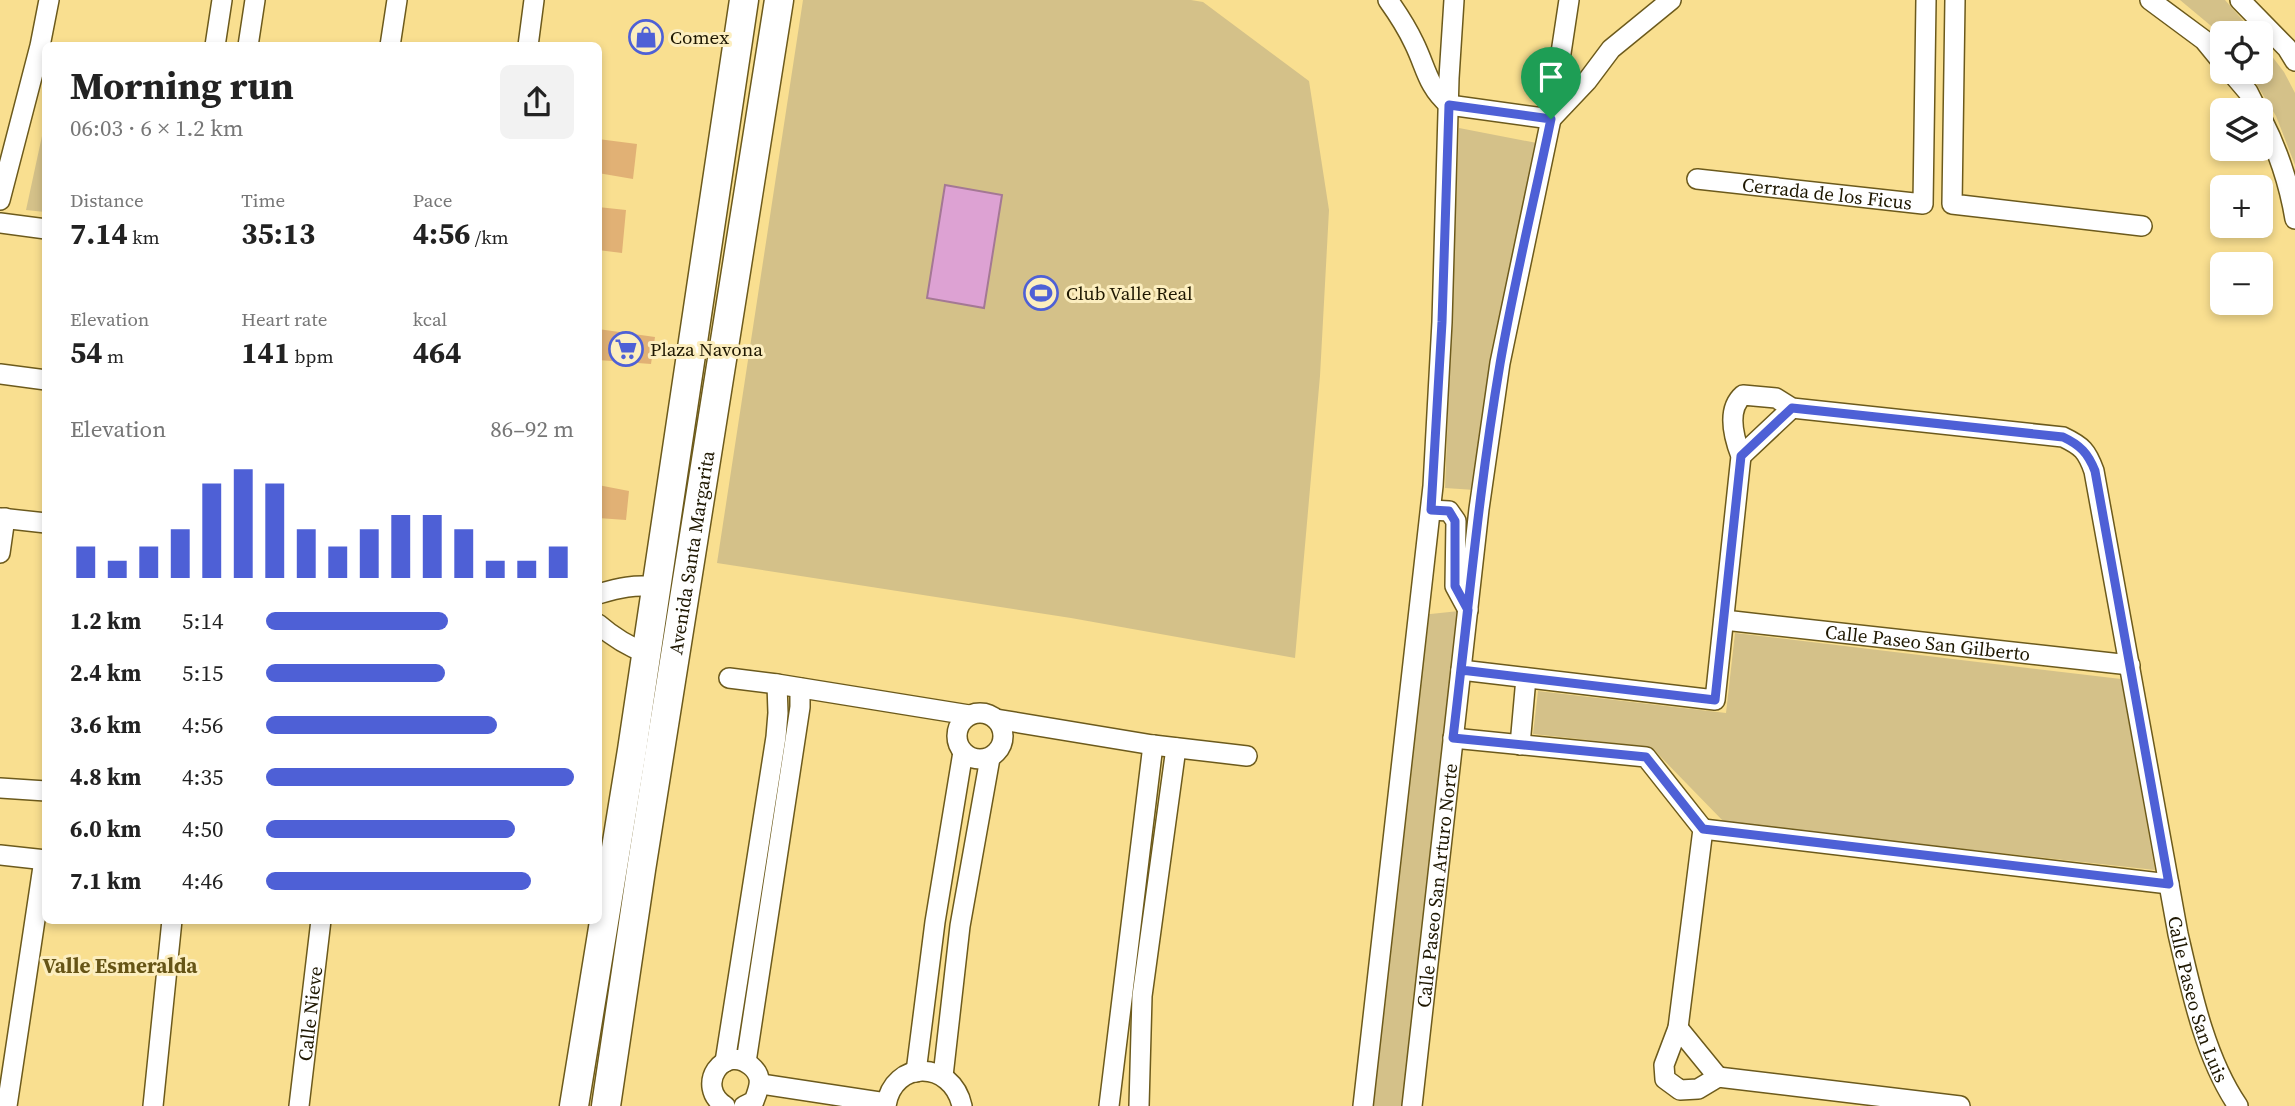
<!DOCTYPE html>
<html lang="en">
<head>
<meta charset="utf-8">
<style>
  body { margin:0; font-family:"Source Serif 4",serif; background:#f2f2f2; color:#222; height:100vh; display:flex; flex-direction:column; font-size:26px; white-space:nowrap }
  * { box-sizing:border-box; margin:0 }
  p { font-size:23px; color:#767676 }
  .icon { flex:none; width:38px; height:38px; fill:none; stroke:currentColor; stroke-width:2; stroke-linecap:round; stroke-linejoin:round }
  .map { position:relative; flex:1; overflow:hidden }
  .sheet { position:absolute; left:42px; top:42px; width:560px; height:882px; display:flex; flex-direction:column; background:#fff; border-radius:10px; box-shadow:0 4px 10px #0003 }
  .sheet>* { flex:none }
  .tools { position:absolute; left:2210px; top:21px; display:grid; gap:14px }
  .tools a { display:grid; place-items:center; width:63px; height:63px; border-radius:10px; background:#fff; box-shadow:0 4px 10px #0003; font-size:35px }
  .pin { position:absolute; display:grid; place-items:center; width:60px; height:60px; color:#fff; margin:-72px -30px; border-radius:50% 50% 50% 0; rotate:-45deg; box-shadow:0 0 7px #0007 }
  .pin .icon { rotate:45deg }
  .round { display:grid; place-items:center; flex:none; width:74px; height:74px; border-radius:10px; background:#f2f2f2 }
  .overview { display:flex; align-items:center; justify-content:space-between; height:119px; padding:0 28px }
  h1 { font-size:38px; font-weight:700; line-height:52px }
  .stats { display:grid; grid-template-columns:repeat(3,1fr); gap:10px; height:119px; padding:7px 28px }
  .stats div { display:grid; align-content:center }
  .stats b { font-size:30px; font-weight:700 }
  .stats small { font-size:19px; font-weight:400 }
  .stats p { font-size:19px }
  .chart { height:196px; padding:14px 28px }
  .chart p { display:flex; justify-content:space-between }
  .chart svg { width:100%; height:126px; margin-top:7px; stroke:#4e60d6; stroke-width:6 }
  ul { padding:0 28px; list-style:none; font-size:23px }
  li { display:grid; grid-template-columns:112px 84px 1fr; align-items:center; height:52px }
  li i { height:18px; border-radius:9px; background:#4e60d6 }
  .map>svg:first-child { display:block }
</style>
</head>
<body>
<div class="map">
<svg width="2295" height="1106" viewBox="0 0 2295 1106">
  <rect width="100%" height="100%" fill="#f9df90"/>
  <path fill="#d4c189" d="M803,0H1191L1203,2L1309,81L1329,210L1320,376L1295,658L1071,618L717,563Z
    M2180,0H2225L2254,33H2222V35Z
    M2261,42L2284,72L2295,93V165L2276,116L2249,72H2261Z
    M45,122L46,212H45L26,210Z
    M1459,128L1537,143L1475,490L1445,488Z
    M1459,611L1403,1106H1367L1421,615Z
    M1735,633L2121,679L2155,870L1725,823L1651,747L1533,734L1538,691L1726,713Z"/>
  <path fill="#dda2d3" stroke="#a47894" stroke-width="2" d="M945,185L1002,195L984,308L927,298Z"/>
  <path fill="#e1b175" d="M598,139L637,144L633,179L598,173Z
    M598,207L626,210L622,253L598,250Z
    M598,329L655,337L651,364L598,360Z
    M598,485L629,491L626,520L598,518Z"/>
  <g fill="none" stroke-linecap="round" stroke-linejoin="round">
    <g stroke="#6c5a1c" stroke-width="22">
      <g id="street">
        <path d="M1388,0C1398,14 1407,28 1414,43C1426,67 1427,86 1449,105L1551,119L1587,81L1611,49L1671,0"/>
        <path d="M1955,0L1952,204L2142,226"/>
        <path d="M2150,0L2204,40L2222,62"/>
        <path d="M2240,0L2287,48L2295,61"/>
        <path d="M215,46L222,0"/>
        <path d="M248,46L255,0"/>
        <path d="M390,46L397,0"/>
        <path d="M528,46L534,0"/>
        <path d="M2231,72L2248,92L2257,110"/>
        <path d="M2261,117C2278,150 2289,183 2295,219"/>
        <path id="s1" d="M1697,179L1923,204L1926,0"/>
        <path d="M0,200L40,46L49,0"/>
        <path d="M0,223L46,229"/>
        <path d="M0,374L46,380"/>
        <path d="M1741,456L1792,408"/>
        <path d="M1431,510L1449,511L1456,521L1455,586L1468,610"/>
        <path d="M0,518L46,523"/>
        <path d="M0,553L5,518"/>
        <path d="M598,594C619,588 635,584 656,587"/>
        <path id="s2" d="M1724,620L2130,665"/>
        <path d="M598,624C613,637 627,646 646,653"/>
        <path id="s3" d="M1461,670L1715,700L1741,456C1734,438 1726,410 1743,395L1776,398L1792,408L2063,437C2082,446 2087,451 2094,471L2178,934C2191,990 2205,1058 2238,1106"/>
        <path d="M729,678L777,684L969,715"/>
        <circle cx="980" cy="736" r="23"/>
        <path d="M996,719L1153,745L1247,756"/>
        <path d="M1453,738L1646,757L1703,829L1678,1028L1664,1065L1665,1079L1680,1090L1698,1089L1718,1077L1960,1106"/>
        <path d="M1520,745L1526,678"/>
        <path d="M0,788L46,791"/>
        <path d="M1703,829L2169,884"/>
        <path d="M0,855L46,860"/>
        <path d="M1678,1028L1718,1077"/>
        <path d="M725,1062L776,737L778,713L777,684"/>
        <path d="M746,1062L800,707V688"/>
        <path d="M916,1072L935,922L963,752"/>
        <path d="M943,1076L960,926L990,758"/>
        <path d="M761,1084L886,1103"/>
        <path d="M7,1106L44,860"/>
        <path d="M153,1106L172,920"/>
        <path id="s4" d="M299,1106L321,920"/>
        <path d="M725,1106C694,1086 724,1043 751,1066C764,1077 759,1088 754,1101L744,1106"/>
        <path d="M886,1106C893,1059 952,1060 962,1106"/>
        <path d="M1109,1106L1153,745"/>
        <path d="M1139,1106L1142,996L1176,748"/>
        <path d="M1363,1106L1433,486L1442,322L1449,78L1454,0"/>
        <path id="s5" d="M1412,1106L1479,509L1500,363L1551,119L1569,0"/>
      </g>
    </g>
    <g stroke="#6c5a1c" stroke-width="31">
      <g id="secondary">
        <path d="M574,1106L632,750L744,0"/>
        <path id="s6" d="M606,1106L641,870L779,0"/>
      </g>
    </g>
    <use href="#street" stroke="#fff" stroke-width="19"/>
    <use href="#secondary" stroke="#fff" stroke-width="28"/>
  </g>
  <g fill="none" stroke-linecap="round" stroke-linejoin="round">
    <g stroke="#fff" stroke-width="14">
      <path id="route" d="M1551,119L1449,105L1442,322L1431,510L1449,511L1455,521V586L1468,610L1461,670L1715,700L1741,456L1792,408L2063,437C2080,445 2088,453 2095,471L2169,884L1703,829L1646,757L1453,738C1468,613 1479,488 1500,364C1514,282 1534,201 1551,119"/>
    </g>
    <use href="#route" stroke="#4e60d6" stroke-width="9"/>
  </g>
  <defs>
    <g id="shop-ring" transform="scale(1.75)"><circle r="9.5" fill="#fceebf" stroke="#4e60d6" stroke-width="1.5"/><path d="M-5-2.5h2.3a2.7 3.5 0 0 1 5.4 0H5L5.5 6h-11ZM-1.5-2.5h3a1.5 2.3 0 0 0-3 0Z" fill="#4e60d6"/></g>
    <g id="stadium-ring" transform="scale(1.75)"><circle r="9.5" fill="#fceebf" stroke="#4e60d6" stroke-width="1.5"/><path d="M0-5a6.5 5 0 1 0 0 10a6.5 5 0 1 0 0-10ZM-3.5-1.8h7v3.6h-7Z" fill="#4e60d6"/></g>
    <g id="supermarket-ring" transform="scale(1.75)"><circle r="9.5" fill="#fceebf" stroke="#4e60d6" stroke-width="1.5"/><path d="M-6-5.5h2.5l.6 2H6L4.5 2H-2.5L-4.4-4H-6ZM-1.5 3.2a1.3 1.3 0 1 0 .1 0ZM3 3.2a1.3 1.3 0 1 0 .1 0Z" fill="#4e60d6"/></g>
  </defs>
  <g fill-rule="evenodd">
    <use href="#shop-ring" x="646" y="37"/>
    <use href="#stadium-ring" x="1041" y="293"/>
    <use href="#supermarket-ring" x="626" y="349"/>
  </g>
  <g text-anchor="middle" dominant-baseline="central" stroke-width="6" stroke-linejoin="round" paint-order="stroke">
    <g font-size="19" fill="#1e1701" stroke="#fceebf" text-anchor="start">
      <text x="670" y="37">Comex</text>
      <text x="1066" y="293">Club Valle Real</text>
      <text x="650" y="349">Plaza Navona</text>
    </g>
    <g font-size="19" fill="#1e1701" stroke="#fceebf">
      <text stroke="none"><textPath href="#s1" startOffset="131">Cerrada de los Ficus</textPath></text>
      <text stroke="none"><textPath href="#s6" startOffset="560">Avenida Santa Margarita</textPath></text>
      <text stroke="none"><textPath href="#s2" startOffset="205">Calle Paseo San Gilberto</textPath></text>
      <text stroke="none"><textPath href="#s5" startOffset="222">Calle Paseo San Arturo Norte</textPath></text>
      <text stroke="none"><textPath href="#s3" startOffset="1477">Calle Paseo San Luis</textPath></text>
      <text stroke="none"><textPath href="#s4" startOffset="93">Calle Nieve</textPath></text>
    </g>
    <g font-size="21" font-weight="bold" fill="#665416" stroke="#fceebf">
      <text x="120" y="965">Valle Esmeralda</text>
    </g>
  </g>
</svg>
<div class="tools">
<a><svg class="icon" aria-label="locate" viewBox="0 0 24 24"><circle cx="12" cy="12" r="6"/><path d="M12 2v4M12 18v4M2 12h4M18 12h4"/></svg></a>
<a><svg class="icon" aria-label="layers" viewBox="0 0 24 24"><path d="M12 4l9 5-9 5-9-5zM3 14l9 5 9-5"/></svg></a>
<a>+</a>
<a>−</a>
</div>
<div class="pin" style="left:1551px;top:119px;background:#1e9e55"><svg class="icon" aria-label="arrive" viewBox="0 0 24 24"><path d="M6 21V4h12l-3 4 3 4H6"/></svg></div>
<section class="sheet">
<div class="overview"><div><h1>Morning run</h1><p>06:03 · 6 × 1.2 km</p></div><a class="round"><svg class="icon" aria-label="share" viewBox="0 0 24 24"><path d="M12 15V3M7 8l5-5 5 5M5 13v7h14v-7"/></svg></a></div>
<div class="stats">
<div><p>Distance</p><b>7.14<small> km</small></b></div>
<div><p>Time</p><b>35:13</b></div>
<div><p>Pace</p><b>4:56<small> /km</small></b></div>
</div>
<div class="stats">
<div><p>Elevation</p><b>54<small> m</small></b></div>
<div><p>Heart rate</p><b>141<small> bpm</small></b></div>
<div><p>kcal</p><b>464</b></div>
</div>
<div class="chart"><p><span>Elevation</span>86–92 m</p>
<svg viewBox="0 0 160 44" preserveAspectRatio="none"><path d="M5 44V33M15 44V38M25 44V33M35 44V27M45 44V11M55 44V6M65 44V11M75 44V27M85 44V33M95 44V27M105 44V22M115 44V22M125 44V27M135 44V38M145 44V38M155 44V33"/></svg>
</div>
<ul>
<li><b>1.2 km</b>5:14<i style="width:59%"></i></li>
<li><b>2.4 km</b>5:15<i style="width:58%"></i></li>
<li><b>3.6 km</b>4:56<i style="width:75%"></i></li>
<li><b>4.8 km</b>4:35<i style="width:100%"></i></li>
<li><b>6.0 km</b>4:50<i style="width:81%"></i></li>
<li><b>7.1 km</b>4:46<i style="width:86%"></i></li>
</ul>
</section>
</div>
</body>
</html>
